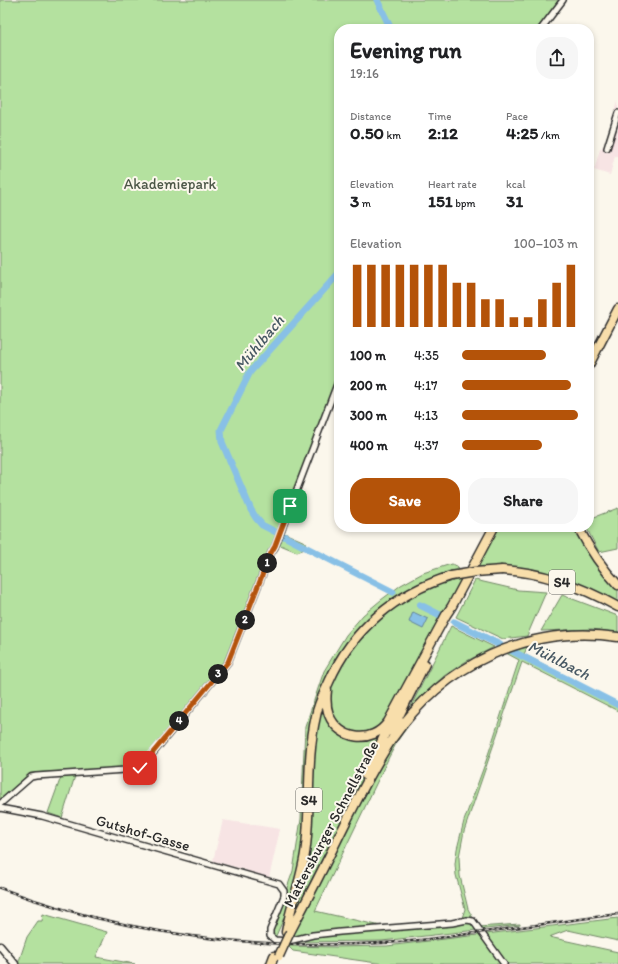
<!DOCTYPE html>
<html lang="en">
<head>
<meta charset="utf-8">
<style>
  body { margin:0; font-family:Itim,sans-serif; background:#f6f6f6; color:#202124; height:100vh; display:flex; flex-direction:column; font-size:15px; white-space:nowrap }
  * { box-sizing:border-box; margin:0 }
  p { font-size:13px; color:#757577 }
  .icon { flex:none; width:22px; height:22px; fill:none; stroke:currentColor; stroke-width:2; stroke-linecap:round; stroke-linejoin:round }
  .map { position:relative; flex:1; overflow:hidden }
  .panel { position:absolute; left:334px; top:24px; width:260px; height:508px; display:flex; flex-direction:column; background:#fff; border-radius:16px; box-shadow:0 2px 6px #0003 }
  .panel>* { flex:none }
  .pin { position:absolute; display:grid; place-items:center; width:34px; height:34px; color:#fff; margin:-17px; border-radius:8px; box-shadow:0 2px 6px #0006 }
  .km { position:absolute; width:20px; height:20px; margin:-10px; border-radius:50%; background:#222; color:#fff; font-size:11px; line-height:20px; text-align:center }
  .round { display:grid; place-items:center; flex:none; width:42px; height:42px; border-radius:16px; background:#f6f6f6 }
  .headline { display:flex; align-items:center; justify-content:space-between; height:68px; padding:0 16px }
  h1 { font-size:22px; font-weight:700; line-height:30px }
  .figures { display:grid; grid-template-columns:repeat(3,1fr); gap:6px; height:68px; padding:4px 16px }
  .figures div { display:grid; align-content:center }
  .figures b { font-size:17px; font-weight:700 }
  .figures small { font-size:11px; font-weight:400 }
  .figures p { font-size:11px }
  .chart { height:112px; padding:8px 16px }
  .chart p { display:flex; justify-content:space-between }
  .chart svg { width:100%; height:72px; margin-top:4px; stroke:#b45309; stroke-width:6 }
  .action { display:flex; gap:8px; margin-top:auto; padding:8px 16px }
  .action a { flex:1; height:46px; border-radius:16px; background:#b45309; color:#fff; font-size:16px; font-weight:700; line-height:46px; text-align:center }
  .action a+a { background:#f6f6f6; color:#202124 }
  ul { padding:0 16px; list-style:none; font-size:13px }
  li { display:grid; grid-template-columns:64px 48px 1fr; align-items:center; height:30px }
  li i { height:10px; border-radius:5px; background:#b45309 }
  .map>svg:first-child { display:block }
</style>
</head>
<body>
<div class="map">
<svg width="618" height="964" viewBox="0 0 618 964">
  <rect width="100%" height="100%" fill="#fbf7ec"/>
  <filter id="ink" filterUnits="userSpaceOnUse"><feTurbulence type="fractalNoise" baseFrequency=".025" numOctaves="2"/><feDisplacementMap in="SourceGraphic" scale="8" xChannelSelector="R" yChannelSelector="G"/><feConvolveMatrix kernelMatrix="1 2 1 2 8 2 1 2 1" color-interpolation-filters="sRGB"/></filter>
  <g filter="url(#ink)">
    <path fill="#f7e4e4" d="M618,100V156H615L610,175L594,170L600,149L606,144Z
      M223,820L280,829L269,878L247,873L246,870L213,861Z"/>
    <path fill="#b4e19f" stroke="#708665" d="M0,0H559L537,29H339V374L228,658L138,767L30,773L0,800Z
      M618,508V548L599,552L586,527H589V519Z
      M494,527H578L618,585V607L587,591L502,567L472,568Z
      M282,532L305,542L306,546L305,549L297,552L278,544Z
      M451,564L457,566L458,570L426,581L404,591L385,604L367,619L352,636L329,670L319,695L308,734L303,846L297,883L287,911L275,938L272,934V930L293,871L301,819L305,727L324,671L346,635L363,615L381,600L401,585L423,573Z
      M468,576L385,735L285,932L302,869L312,739L335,666L372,620L429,583Z
      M475,580L518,590L546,592L527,636L503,639L456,617Z
      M562,595L618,616V633L592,629L541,631Z
      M451,626L494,647L465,662L444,676L410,708Z
      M528,646L524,654L618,703V711L522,662L464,831L459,857L460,876L468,909L478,927L520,924V925L382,941L292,942L293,935L385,755L408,722L410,723L398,740L389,757L315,911L381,926L458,921L462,918L465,909L456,875L455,864L457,849L464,821L486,761L519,660L506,653Z
      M71,776H75L62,818L48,813L61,777Z
      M43,914L107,932L96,957L135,964H18L27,937L38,921H42Z
      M618,918V941L568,930L549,937L618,952V964H384L293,951L288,946L335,947L387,946Z"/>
    <path fill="#88c0e6" stroke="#63849b" d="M413,612L428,619L423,629L409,622Z"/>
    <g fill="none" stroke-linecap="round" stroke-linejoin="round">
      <path stroke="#88c0e6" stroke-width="7" d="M377,0L391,29
        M339,273L250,372L221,430L222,442L251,510L256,518L262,525L393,592
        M420,605L440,615
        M454,622L500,645
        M510,650L618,705"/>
      <g stroke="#2b2b2b" stroke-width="8">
        <path id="minor" d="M541,29L563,0
          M607,148L618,113
          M0,804L31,777L36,776L140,769L228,662L271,553L275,547L339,379
          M0,808L42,816L279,884L284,891V896L270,930V936L275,940L289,941L313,935L340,932L452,923L467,920L473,921L504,964"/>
      </g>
      <g stroke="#2b2b2b" stroke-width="9">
        <path id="tertiary" d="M0,946L15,964"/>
      </g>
      <g stroke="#2b2b2b" stroke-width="11">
        <path id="trunk" d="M589,365L618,309
          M578,527C589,548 601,567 618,585
          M502,570C544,572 582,587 618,607
          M327,690C326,698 326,707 329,715C339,740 372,745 388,722L446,615L452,606L494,527
          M391,732L425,664
          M365,775L390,724
          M286,932C291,903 303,876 306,846C311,803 306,759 316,716C318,704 324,693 329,682C352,629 396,593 451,576
          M290,932C307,900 324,867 340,834C356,802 372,769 392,739C444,664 528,624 618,637
          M271,964L274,956"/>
      </g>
      <use href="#minor" stroke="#fbf7ec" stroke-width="5"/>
      <use href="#tertiary" stroke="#fbf7ec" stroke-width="6"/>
      <use href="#trunk" stroke="#f8deab" stroke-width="8"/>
      <g stroke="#2b2b2b" stroke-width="2.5">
        <path id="rail" d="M0,888C122,934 251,950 381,943C415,942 449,936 484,932C528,926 573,920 618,914"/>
      </g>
      <use href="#rail" stroke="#fbf7ec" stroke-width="1" stroke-dasharray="3" stroke-linecap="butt"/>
      <g stroke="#2b2b2b" stroke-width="11" stroke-linecap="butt">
        <path id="trunk-bridge" d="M451,576L475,572L502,570
          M279,956L290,932"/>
      </g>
      <use href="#trunk-bridge" stroke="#f8deab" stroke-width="8"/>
    </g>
  </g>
  <g fill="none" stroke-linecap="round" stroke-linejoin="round" filter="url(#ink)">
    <g stroke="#fff" stroke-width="8">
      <path id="route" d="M140,768L228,662L271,553L275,546L290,506"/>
    </g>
    <use href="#route" stroke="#b45309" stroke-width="5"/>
  </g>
  <g text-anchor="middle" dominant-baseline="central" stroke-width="4" stroke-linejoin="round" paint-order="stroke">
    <g fill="#fbf7ec" stroke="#696865" stroke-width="1">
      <rect x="549" y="570" width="26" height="24" rx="3"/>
      <rect x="296" y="788" width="26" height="24" rx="3"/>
    </g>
    <g font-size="14" font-weight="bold" fill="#2b2b2b">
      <text x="562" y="582">S4</text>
      <text x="309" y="800">S4</text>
    </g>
    <g font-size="15" fill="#4d5848" stroke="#fbf7ec">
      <text x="170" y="184">Akademiepark</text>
    </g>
    <g font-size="15" fill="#2b2b2b" stroke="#fbf7ec">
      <text transform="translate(331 824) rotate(-62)">Mattersburger Schnellstraße</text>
      <text transform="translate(143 833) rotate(16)">Gutshof-Gasse</text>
    </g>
    <g font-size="16" font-style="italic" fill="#475863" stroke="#fbf7ec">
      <text transform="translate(259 343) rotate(-50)">Mühlbach</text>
      <text transform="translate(559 660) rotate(27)">Mühlbach</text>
    </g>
  </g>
</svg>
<div class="pin" style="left:290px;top:506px;background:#1e9e55"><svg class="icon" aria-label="arrive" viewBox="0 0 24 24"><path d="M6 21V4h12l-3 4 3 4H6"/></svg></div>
<div class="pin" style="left:140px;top:768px;background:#d93025"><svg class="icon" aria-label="check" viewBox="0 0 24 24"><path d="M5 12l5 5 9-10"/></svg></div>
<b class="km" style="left:267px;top:563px">1</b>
<b class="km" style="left:245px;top:620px">2</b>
<b class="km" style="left:218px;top:674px">3</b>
<b class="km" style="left:179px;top:721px">4</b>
<section class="panel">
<div class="headline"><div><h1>Evening run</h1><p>19:16</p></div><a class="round"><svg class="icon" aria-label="share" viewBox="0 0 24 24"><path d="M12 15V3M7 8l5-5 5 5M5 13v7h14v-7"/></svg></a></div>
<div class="figures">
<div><p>Distance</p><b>0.50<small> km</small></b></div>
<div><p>Time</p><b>2:12</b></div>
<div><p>Pace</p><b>4:25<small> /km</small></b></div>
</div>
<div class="figures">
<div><p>Elevation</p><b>3<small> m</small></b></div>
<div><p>Heart rate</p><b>151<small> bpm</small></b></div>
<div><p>kcal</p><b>31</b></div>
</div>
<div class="chart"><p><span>Elevation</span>100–103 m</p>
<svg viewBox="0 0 160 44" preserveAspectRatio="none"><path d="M5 44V6M15 44V6M25 44V6M35 44V6M45 44V6M55 44V6M65 44V6M75 44V17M85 44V17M95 44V27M105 44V27M115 44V38M125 44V38M135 44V27M145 44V17M155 44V6"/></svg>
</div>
<ul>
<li><b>100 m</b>4:35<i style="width:72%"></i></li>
<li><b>200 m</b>4:17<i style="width:94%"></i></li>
<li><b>300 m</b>4:13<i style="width:100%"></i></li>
<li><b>400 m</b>4:37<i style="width:69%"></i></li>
</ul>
<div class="action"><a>Save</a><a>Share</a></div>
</section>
</div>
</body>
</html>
